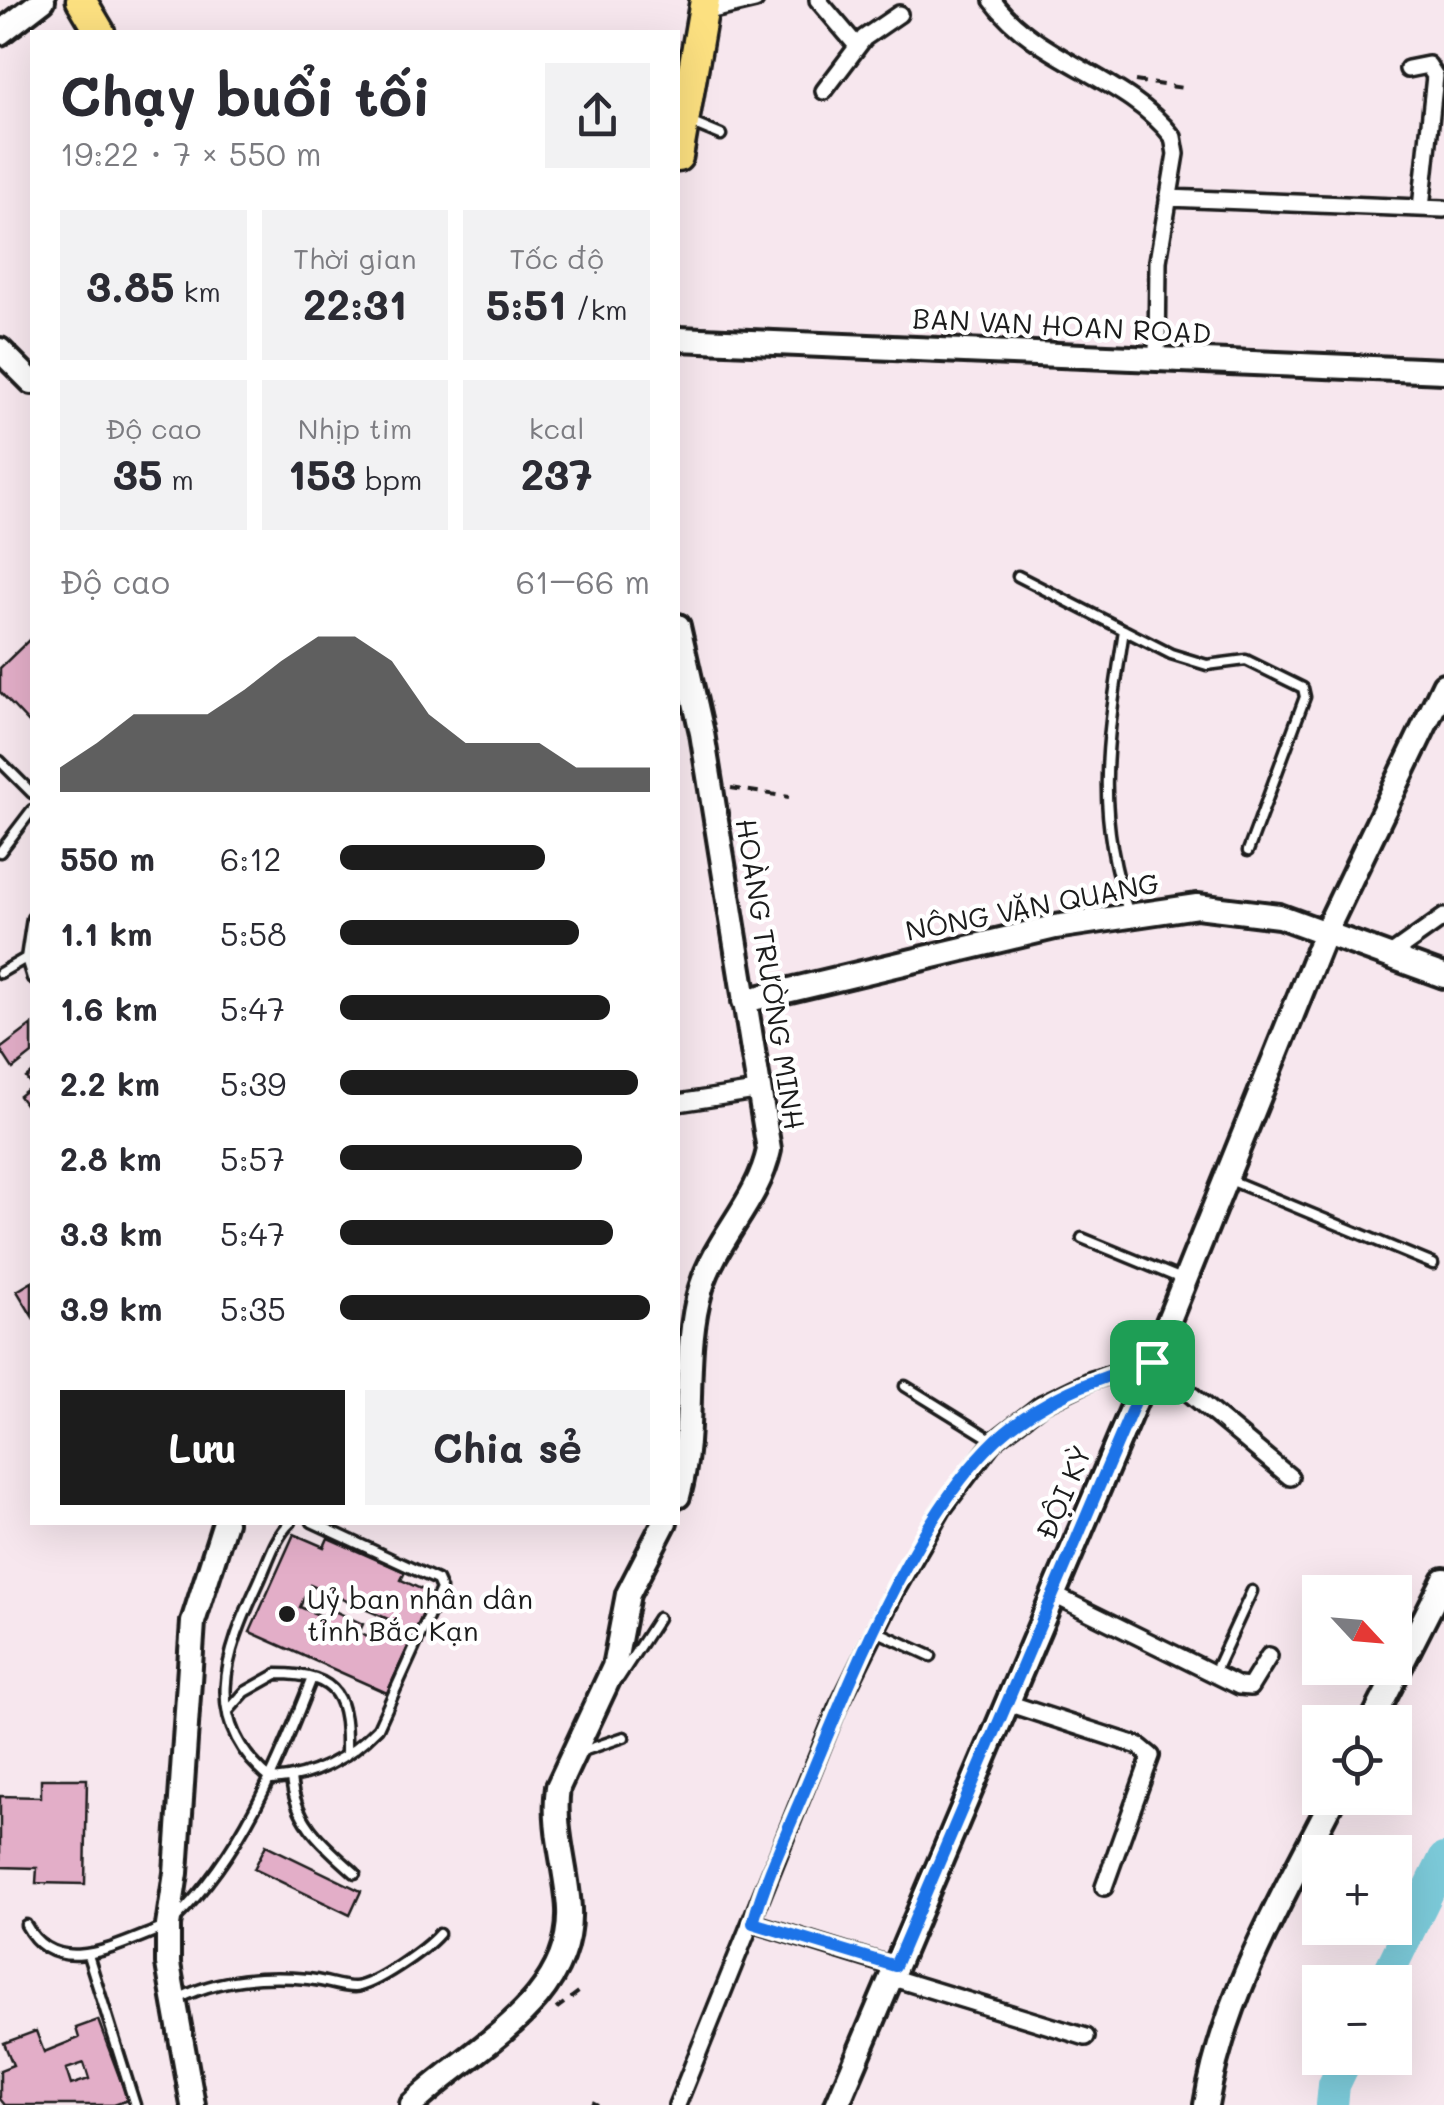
<!DOCTYPE html>
<html lang="vi">
<head>
<meta charset="utf-8">
<style>
  body { margin:0; font-family:Mali,sans-serif; background:#f2f2f3; color:#2b2b33; height:100vh; display:flex; flex-direction:column; font-size:38px; white-space:nowrap }
  * { box-sizing:border-box; margin:0 }
  p { font-size:32px; color:#7c7c81 }
  .icon { flex:none; width:55px; height:55px; fill:none; stroke:currentColor; stroke-width:2; stroke-linecap:round; stroke-linejoin:round }
  .map { position:relative; flex:1; overflow:hidden }
  .drawer { position:absolute; left:30px; top:30px; width:650px; height:1495px; display:flex; flex-direction:column; background:#fff; border-radius:0px; box-shadow:0 10px 40px #0002 }
  .drawer>* { flex:none }
  .needle { width:65px; rotate:116deg }
  .fabs { position:absolute; left:1302px; top:1575px; display:grid; gap:20px }
  .fabs a { display:grid; place-items:center; width:110px; height:110px; border-radius:0px; background:#fff; box-shadow:0 10px 40px #0002; font-size:50px }
  .pin { position:absolute; display:grid; place-items:center; width:85px; height:85px; color:#fff; margin:-42px; border-radius:20px; box-shadow:0 5px 15px #0006 }
  .round { display:grid; place-items:center; flex:none; width:105px; height:105px; border-radius:0px; background:#f2f2f3 }
  .headline { display:flex; align-items:center; justify-content:space-between; height:170px; padding:0 30px }
  h1 { font-size:55px; font-weight:700; line-height:75px }
  .stats { display:grid; grid-template-columns:repeat(3,1fr); gap:15px; height:170px; padding:10px 30px }
  .stats div { display:grid; align-content:center; border-radius:0px; background:#f2f2f3; text-align:center }
  .stats b { font-size:42px; font-weight:700 }
  .stats small { font-size:28px; font-weight:400 }
  .stats p { font-size:28px }
  .chart { height:280px; padding:20px 30px }
  .chart p { display:flex; justify-content:space-between }
  .chart svg { width:100%; height:180px; margin-top:10px; fill:#1c1c1c; opacity:.7 }
  .action { display:flex; gap:20px; margin-top:auto; padding:20px 30px }
  .action a { flex:1; height:115px; border-radius:0px; background:#1c1c1c; color:#fff; font-size:40px; font-weight:700; line-height:115px; text-align:center }
  .action a+a { background:#f2f2f3; color:#2b2b33 }
  ul { padding:0 30px; list-style:none; font-size:32px }
  li { display:grid; grid-template-columns:160px 120px 1fr; align-items:center; height:75px }
  li i { height:25px; border-radius:12px; background:#1c1c1c }
  .map>svg:first-child { display:block }
</style>
</head>
<body>
<div class="map">
<svg width="1444" height="2105" viewBox="0 0 1444 2105">
  <rect width="100%" height="100%" fill="#f7e7ee"/>
  <filter id="ink" filterUnits="userSpaceOnUse"><feTurbulence type="fractalNoise" baseFrequency=".01" numOctaves="2"/><feDisplacementMap in="SourceGraphic" scale="20" xChannelSelector="R" yChannelSelector="G"/><feConvolveMatrix kernelMatrix="1 2 1 2 8 2 1 2 1" color-interpolation-filters="sRGB"/></filter>
  <g filter="url(#ink)">
    <g fill="none" stroke-linecap="round" stroke-linejoin="round">
      <path stroke="#7ccad9" stroke-width="32" d="M1384,1982L1444,1859
        M1332,2105L1334,2085L1347,2058"/>
    </g>
    <path fill="#e3aec8" stroke="#1c1c1c" stroke-width="2.5" fill-rule="evenodd" d="M32,637V726L0,692V668Z
      M32,1025V1054L13,1069L0,1049Z
      M32,1073V1114L19,1096L32,1086L26,1078Z
      M32,1282V1316L17,1291Z
      M294,1534L324,1547L328,1538L405,1572L401,1580L432,1594L387,1693L250,1632ZM310,1585L388,1619L378,1642L359,1633L363,1624L330,1609L326,1618L300,1607Z
      M41,1779H87L85,1884L36,1883L37,1868L0,1867V1796L41,1797Z
      M266,1845L361,1891L350,1915L254,1869Z
      M98,2020L128,2100L114,2105H5L0,2099V2070L13,2065L4,2043L36,2031L44,2052L79,2038L76,2028ZM84,2063L89,2079L71,2085L66,2069Z"/>
    <g fill="none" stroke-linecap="round" stroke-linejoin="round">
      <g stroke="#1c1c1c" stroke-width="15">
        <path id="lane" d="M692,123L721,135
          M1018,576L1171,654L1207,665L1246,660L1303,688L1305,697L1248,851
          M1124,630C1108,736 1093,809 1129,914
          M0,761L32,793
          M0,852L32,810
          M32,918L26,958L32,978
          M0,973L26,958
          M1230,1180L1433,1264
          M1082,1238L1184,1280
          M905,1386L994,1441
          M291,1522C275,1536 267,1565 258,1584C225,1655 200,1722 272,1780C314,1777 349,1758 378,1728L441,1589L437,1580L312,1522
          M876,1631L931,1656
          M1214,1673L1252,1591
          M619,1678L658,1618
          M228,1711L245,1692L277,1674C341,1674 347,1699 346,1755
          M580,1752L624,1737
          M291,1778C295,1823 324,1845 355,1873
          M174,1920C242,1854 278,1764 312,1678
          M26,1925C56,1981 119,1944 163,1928
          M88,1955L135,2105
          M178,1999C218,1978 263,1975 308,1979C323,1980 339,1987 354,1987C374,1986 426,1949 439,1934"/>
      </g>
      <g stroke="#1c1c1c" stroke-width="22">
        <path id="street" d="M818,0L857,46
          M992,0C1037,62 1126,76 1173,137L1176,154L1158,261L1157,359
          M704,12L755,0
          M1408,69L1428,65L1435,76L1421,208
          M824,91L864,38L899,14
          M1168,198L1444,209
          M1389,956L1444,917
          M678,1103L762,1090
          M1052,1594L1239,1686L1250,1687L1269,1656
          M1007,1703L1139,1746L1151,1756L1104,1887
          M753,1923L895,1967
          M890,1977L1086,2037
          M677,2105L837,1709L895,1592L942,1510L994,1441L1042,1404L1092,1380L1152,1362L1290,1477"/>
      </g>
      <g stroke="#1c1c1c" stroke-width="30">
        <path id="secondary" d="M0,33L43,0
          M678,339L1444,371
          M0,350L32,382
          M678,626L702,733L769,1150C758,1202 716,1238 701,1288C681,1355 697,1429 678,1496
          M744,1001L1055,927L1197,906L1279,916L1444,976
          M1372,1722L1444,1580
          M193,2105L168,1964V1926L176,1873L193,1622L225,1522
          M412,2105C470,2048 573,2004 569,1909C567,1868 552,1829 558,1787L614,1667L628,1594L665,1522
          M837,2105L1152,1362L1325,933L1444,685
          M1206,2105C1224,1995 1284,1895 1333,1798"/>
      </g>
      <g stroke="#1c1c1c" stroke-width="35">
        <path id="highway" d="M81,0L100,32
          M678,157L705,0"/>
      </g>
      <path stroke="#1c1c1c" stroke-width="4" stroke-dasharray="10 8" stroke-linecap="butt" d="M1135,81L1183,88
        M731,788L789,797
        M556,2009L580,1991
        M592,2102L598,2105"/>
      <use href="#lane" stroke="#fff" stroke-width="8"/>
      <use href="#street" stroke="#fff" stroke-width="15"/>
      <use href="#secondary" stroke="#fff" stroke-width="22"/>
      <use href="#highway" stroke="#fce080" stroke-width="28"/>
    </g>
  </g>
  <g fill="none" stroke-linecap="round" stroke-linejoin="round" filter="url(#ink)">
    <g stroke="#fff" stroke-width="20">
      <path id="route" d="M1152,1362L895,1966L753,1923C767,1872 791,1824 811,1775C854,1671 915,1517 997,1439C1042,1398 1094,1379 1152,1362Z"/>
    </g>
    <use href="#route" stroke="#1a73e8" stroke-width="12"/>
  </g>
  <circle fill="#1c1c1c" stroke="#fff" stroke-width="4" cx="287" cy="1614" r="10"/>
  <g text-anchor="middle" dominant-baseline="central" stroke-width="9" stroke-linejoin="round" paint-order="stroke">
    <g font-size="28" fill="#1c1c1c" stroke="#fff">
      <text transform="translate(1062 325) rotate(3)">BAN VAN HOAN ROAD</text>
      <text transform="translate(1032 906) rotate(-11)">NÔNG VĂN QUANG</text>
      <text transform="translate(771 974) rotate(81)">HOÀNG TRƯỜNG MINH</text>
      <text transform="translate(1063 1492) rotate(-67)">ĐỘI KỲ</text>
    </g>
    <g font-size="28" fill="#1c1c1c" stroke="#fff" text-anchor="start">
      <text x="307" y="1598">Uỷ ban nhân dân<tspan x="307" dy="32">tỉnh Bắc Kạn</tspan></text>
    </g>
  </g>
</svg>
<div class="fabs">
<a><svg class="needle" viewBox="-14 -14 28 28"><path d="M0-13l5 13h-10z" fill="#e53935"/><path d="M0 13l5-13h-10z" fill="#7c7c81"/></svg></a>
<a><svg class="icon" aria-label="locate" viewBox="0 0 24 24"><circle cx="12" cy="12" r="6"/><path d="M12 2v4M12 18v4M2 12h4M18 12h4"/></svg></a>
<a>+</a>
<a>−</a>
</div>
<div class="pin" style="left:1152px;top:1362px;background:#1e9e55"><svg class="icon" aria-label="arrive" viewBox="0 0 24 24"><path d="M6 21V4h12l-3 4 3 4H6"/></svg></div>
<section class="drawer">
<div class="headline"><div><h1>Chạy buổi tối</h1><p>19:22 · 7 × 550 m</p></div><a class="round"><svg class="icon" aria-label="share" viewBox="0 0 24 24"><path d="M12 15V3M7 8l5-5 5 5M5 13v7h14v-7"/></svg></a></div>
<div class="stats">
<div><b>3.85<small> km</small></b></div>
<div><p>Thời gian</p><b>22:31</b></div>
<div><p>Tốc độ</p><b>5:51<small> /km</small></b></div>
</div>
<div class="stats">
<div><p>Độ cao</p><b>35<small> m</small></b></div>
<div><p>Nhịp tim</p><b>153<small> bpm</small></b></div>
<div><p>kcal</p><b>237</b></div>
</div>
<div class="chart"><p><span>Độ cao</span>61–66 m</p>
<svg viewBox="0 0 160 44" preserveAspectRatio="none"><path d="M0 44V38L10 32L20 25L30 25L40 25L50 19L60 12L70 6L80 6L90 12L100 25L110 32L120 32L130 32L140 38L150 38L160 38V44z"/></svg>
</div>
<ul>
<li><b>550 m</b>6:12<i style="width:66%"></i></li>
<li><b>1.1 km</b>5:58<i style="width:77%"></i></li>
<li><b>1.6 km</b>5:47<i style="width:87%"></i></li>
<li><b>2.2 km</b>5:39<i style="width:96%"></i></li>
<li><b>2.8 km</b>5:57<i style="width:78%"></i></li>
<li><b>3.3 km</b>5:47<i style="width:88%"></i></li>
<li><b>3.9 km</b>5:35<i style="width:100%"></i></li>
</ul>
<div class="action"><a>Lưu</a><a>Chia sẻ</a></div>
</section>
</div>
</body>
</html>
